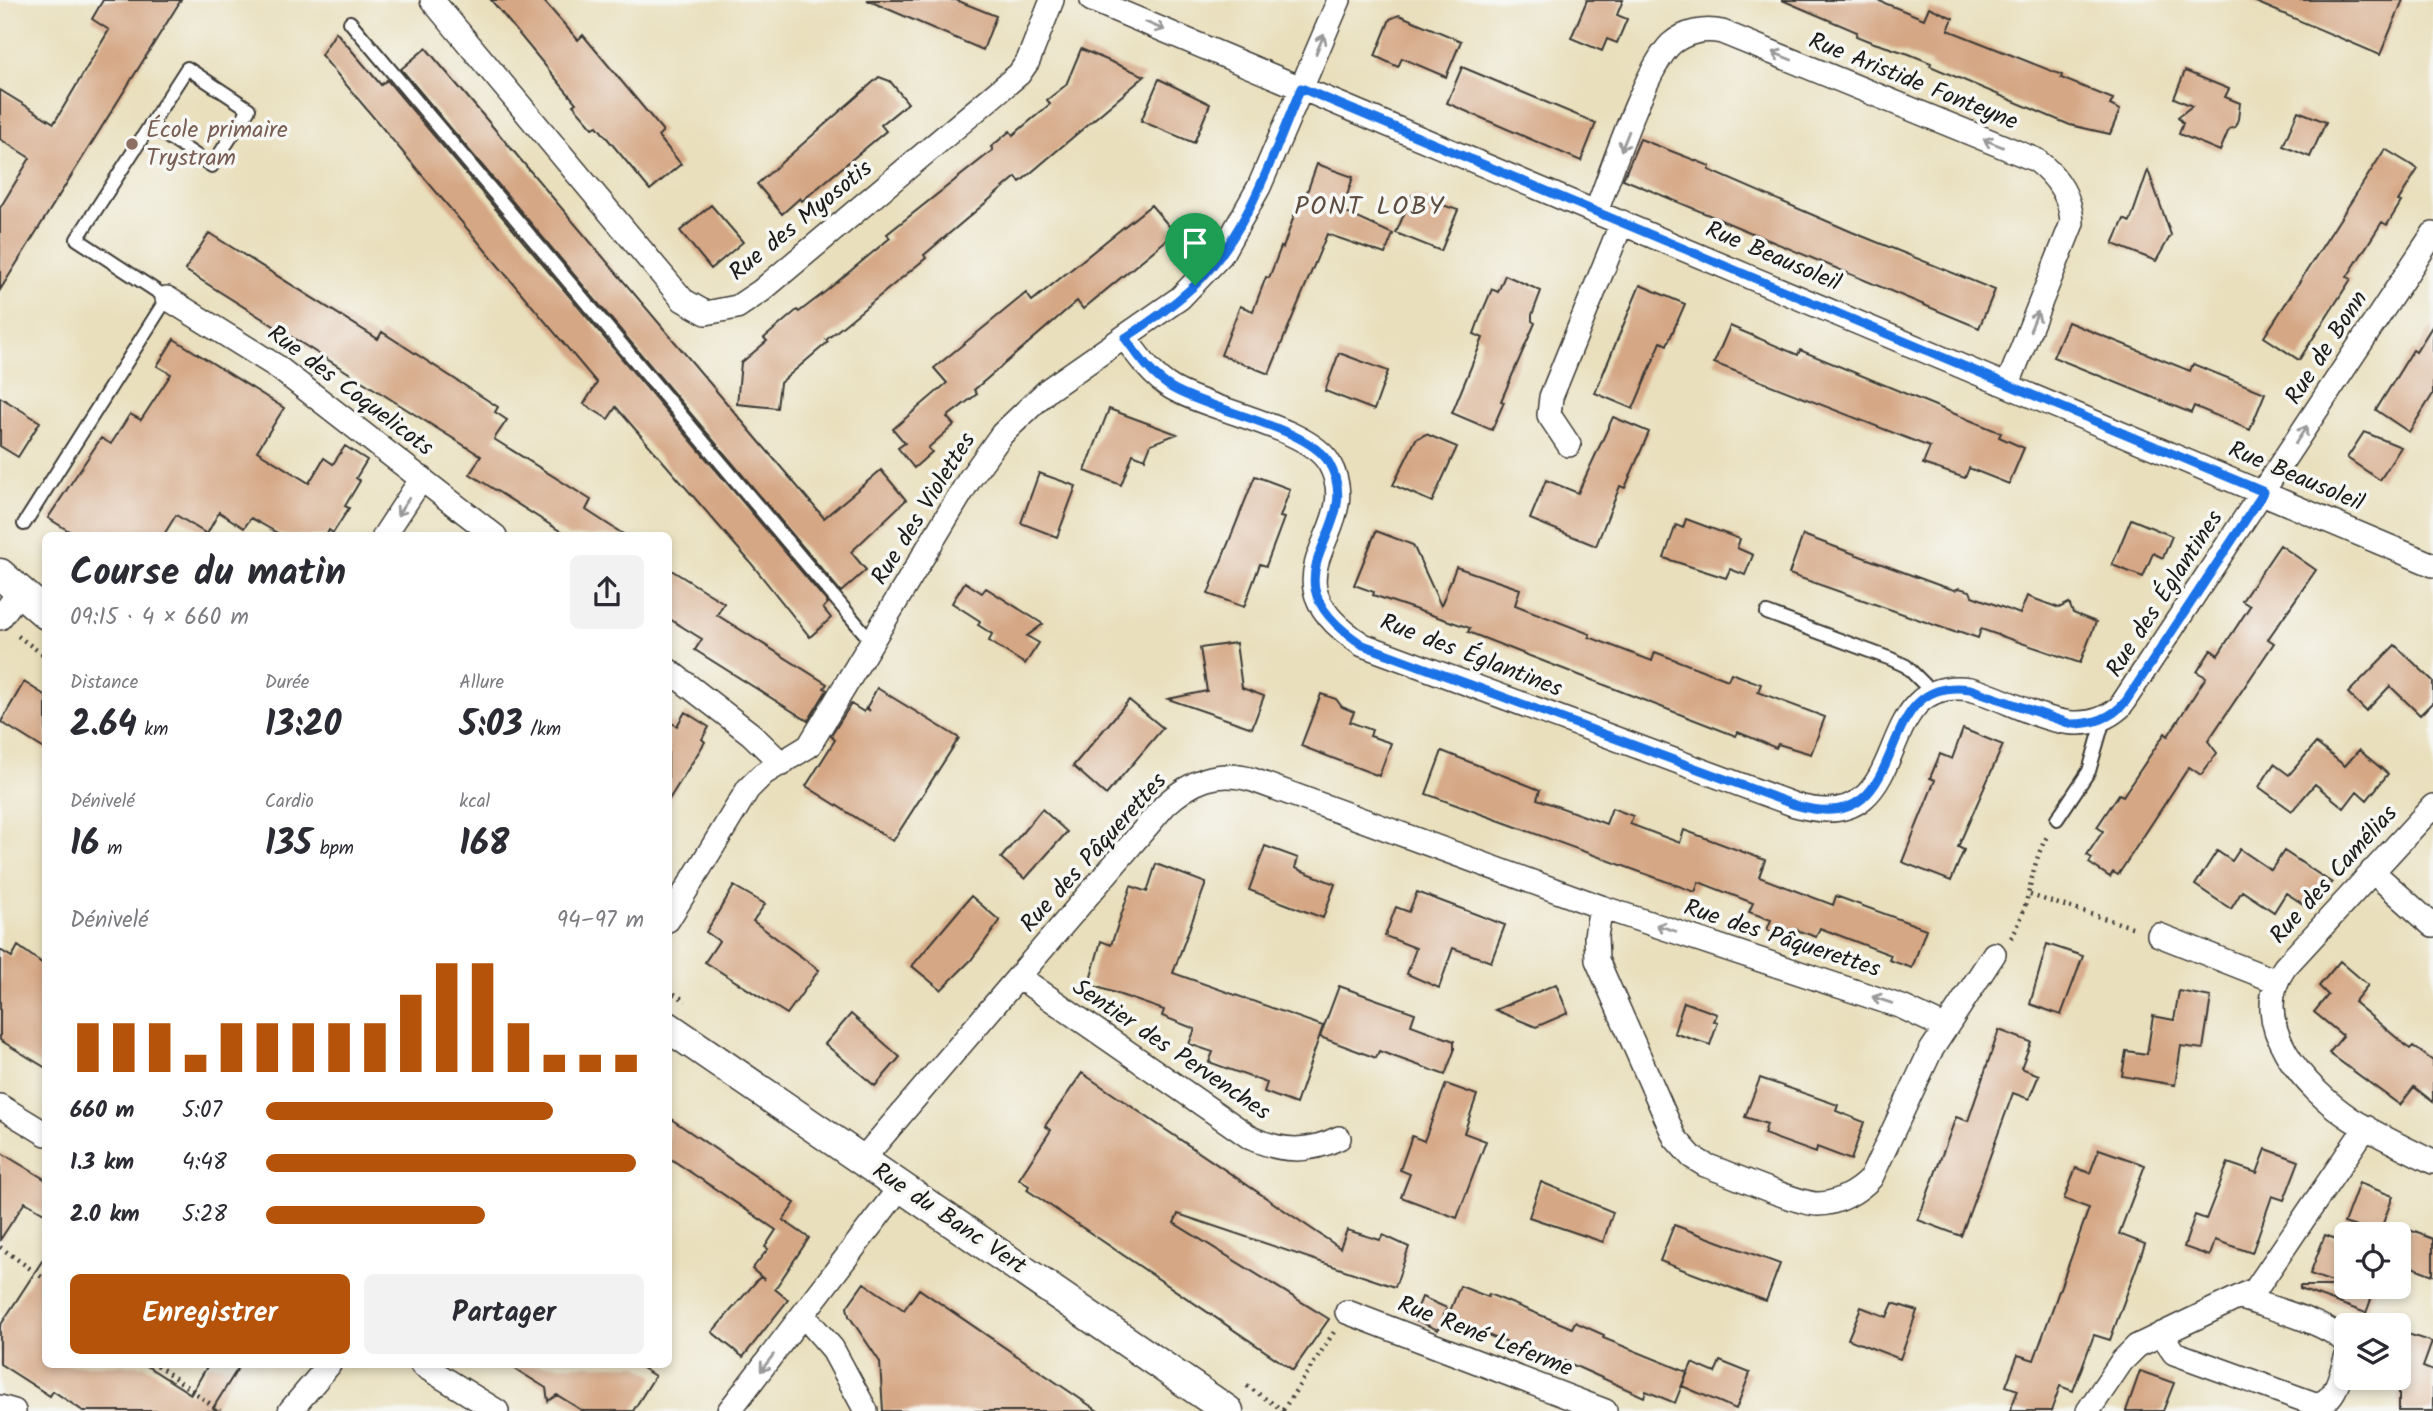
<!DOCTYPE html>
<html lang="fr">
<head>
<meta charset="utf-8">
<style>
  body { margin:0; font-family:Kalam,sans-serif; background:#f2f2f3; color:#2b2b33; height:100vh; display:flex; flex-direction:column; font-size:26px; white-space:nowrap }
  * { box-sizing:border-box; margin:0 }
  p { font-size:23px; color:#7c7c81 }
  .icon { flex:none; width:38px; height:38px; fill:none; stroke:currentColor; stroke-width:2; stroke-linecap:round; stroke-linejoin:round }
  .map { position:relative; flex:1; overflow:hidden }
  .details { position:absolute; left:42px; top:532px; width:630px; height:836px; display:flex; flex-direction:column; background:#fff; border-radius:10px; box-shadow:0 4px 10px #0003 }
  .details>* { flex:none }
  .tools { position:absolute; left:2334px; top:1222px; display:grid; gap:14px }
  .tools a { display:grid; place-items:center; width:77px; height:77px; border-radius:10px; background:#fff; box-shadow:0 4px 10px #0003; font-size:35px }
  .pin { position:absolute; display:grid; place-items:center; width:60px; height:60px; color:#fff; margin:-72px -30px; border-radius:50% 50% 50% 0; rotate:-45deg; box-shadow:0 0 7px #0007 }
  .pin .icon { rotate:45deg }
  .round { display:grid; place-items:center; flex:none; width:74px; height:74px; border-radius:10px; background:#f2f2f3 }
  .headline { display:flex; align-items:center; justify-content:space-between; height:119px; padding:0 28px }
  h1 { font-size:38px; font-weight:800; line-height:52px }
  .metrics { display:grid; grid-template-columns:repeat(3,1fr); gap:10px; height:119px; padding:7px 28px }
  .metrics div { display:grid; align-content:center }
  .metrics b { font-size:35px; font-weight:800 }
  .metrics small { font-size:19px; font-weight:400 }
  .metrics p { font-size:19px }
  .chart { height:196px; padding:14px 28px }
  .chart p { display:flex; justify-content:space-between }
  .chart svg { width:100%; height:126px; margin-top:7px; stroke:#b45309; stroke-width:6 }
  .primary-button { display:flex; gap:14px; margin-top:auto; padding:14px 28px }
  .primary-button a { flex:1; height:80px; border-radius:10px; background:#b45309; color:#fff; font-size:28px; font-weight:800; line-height:80px; text-align:center }
  .primary-button a+a { background:#f2f2f3; color:#2b2b33 }
  ul { padding:0 28px; list-style:none; font-size:23px }
  li { display:grid; grid-template-columns:112px 84px 1fr; align-items:center; height:52px }
  li i { height:18px; border-radius:9px; background:#b45309 }
  .map>svg:first-child { display:block }
</style>
</head>
<body>
<div class="map">
<svg width="2433" height="1411" viewBox="0 0 2433 1411">
  <rect width="100%" height="100%" fill="#f6f6f2"/>
  <filter id="ink" filterUnits="userSpaceOnUse"><feTurbulence type="fractalNoise" baseFrequency=".0143" numOctaves="2"/><feDisplacementMap in="SourceGraphic" scale="14" xChannelSelector="R" yChannelSelector="G"/><feConvolveMatrix kernelMatrix="1 2 1 2 8 2 1 2 1" color-interpolation-filters="sRGB"/></filter>
  <filter id="wash" filterUnits="userSpaceOnUse"><feTurbulence type="fractalNoise" baseFrequency=".00686" numOctaves="4" result="noise"/><feDisplacementMap in="SourceGraphic" scale="28" xChannelSelector="R" yChannelSelector="G"/><feGaussianBlur stdDeviation="1.57" result="paint"/><feColorMatrix in="noise" values="0 0 0 0 0 0 0 0 0 0 0 0 0 0 0 0 0 1.4 0 .05"/><feComposite in="paint" operator="in"/></filter>
  <g filter="url(#wash)">
    <rect width="100%" height="100%" fill="#e9dfbc"/>
    <g id="blocks">
      <path fill="#d5a785" d="M103,0H181L0,290V208L30,158L0,139V90L54,123L109,30L92,19Z
        M491,0H543L578,40L583,35L663,131L658,136L681,164L650,190L597,126L593,128L573,105L576,103Z
        M867,0H956L996,16L983,50Z
        M1587,0H1623L1617,15L1627,19L1617,43L1607,39L1602,51L1571,38Z
        M1782,0H1877L1924,19L1929,7L1953,18L1948,30L2062,75L2061,78L2113,99L2110,105L2120,110L2110,134L2070,125L1930,66L1931,63L1909,54L1871,42L1856,36L1857,32Z
        M2251,0H2403L2380,55Z
        M1399,15L1461,41L1446,77L1402,58L1398,67L1375,56L1390,19Z
        M336,32L381,85L387,80L828,603L823,608L831,618L810,637L750,562L616,407L608,419L584,404L597,383L321,55Z
        M426,48L824,518L881,470L906,500L851,552L866,570L841,592L401,69Z
        M1081,49L1145,76L1020,182L1016,177L924,255L926,258L826,340L828,342L780,383L777,408L737,404L741,363L767,341L764,338L797,310L799,312L825,292L890,238L887,234L993,150L991,147L1010,131L1013,135L1050,104L1047,100L1066,85Z
        M1462,67L1596,123L1581,161L1447,103Z
        M2185,71L2229,89L2225,97L2240,103L2238,119L2235,127L2229,129L2220,151L2179,134L2183,123L2178,117L2192,106L2174,98Z
        M879,77L890,81L908,103L881,125L886,131L802,201L800,198L782,214L757,184Z
        M1159,79L1210,104L1194,143L1141,121Z
        M2298,111L2326,122L2310,157L2283,146Z
        M1640,139L1710,166L1709,170L1852,232L1995,290L1979,328L1623,179Z
        M2385,149L2418,169L2398,201L2401,202L2387,225L2382,222L2347,277L2351,279L2299,360L2264,337Z
        M1317,164L1353,177L1342,211L1393,234L1385,254L1327,234L1269,374L1221,355L1240,306L1253,311L1266,277L1269,278L1281,247L1283,248L1297,207L1301,209Z
        M2148,170L2171,235L2156,261L2113,244L2124,219L2130,222Z
        M1412,195L1458,210L1441,251L1396,233Z
        M711,205L743,242L711,269L680,231Z
        M1151,205L1175,233L1083,309L1077,301L974,390L977,394L947,417L954,425L928,448L932,452L914,468L898,448L905,443L893,429L947,383L934,368L1026,293L1032,301Z
        M209,233L378,339L382,332L498,407L495,412L507,420L494,439L591,500L586,510L626,536H568L470,474L481,456L185,270Z
        M1505,275L1541,291L1532,315V321L1535,323L1501,401L1504,402L1492,430L1452,413L1483,338L1474,334L1480,317L1492,289L1498,292Z
        M1640,285L1685,304L1667,345L1661,342L1633,409L1595,393Z
        M2068,322L2190,371L2193,364L2265,393L2250,430L2194,406L2191,413L2053,357Z
        M2433,325V394L2409,432L2376,410L2413,350L2416,352Z
        M1730,326L1798,355L1800,350L2001,433L1999,437L2024,448L2009,484L1969,468L1965,478L1923,464L1930,447L1714,363Z
        M174,339L284,408L257,451L309,483L324,458L333,464L345,446L367,460L356,478L360,481L345,506L349,508L333,533L329,530L326,536H283L251,518L244,528L219,512L207,534L176,515L163,536H77L48,518L101,438L111,444L130,414L141,420L171,374L157,366Z
        M1339,353L1388,371L1374,410L1325,391Z
        M0,397L40,422L18,457L0,446Z
        M1109,409L1177,434L1151,444L1145,459L1133,454L1121,485L1085,471Z
        M1613,417L1649,432L1625,488L1620,486L1596,546L1530,519L1546,480L1578,493Z
        M2364,432L2401,447L2380,480L2347,458Z
        M1426,434L1457,447L1432,502L1393,485L1416,439Z
        M1039,473L1076,486L1057,537L1021,523Z
        M1255,476L1290,489L1280,517L1284,518L1266,566L1260,564L1244,607L1208,594Z
        M1686,519L1740,539L1737,548L1753,555L1745,575L1730,569L1726,578L1664,558L1676,525L1683,528Z
        M2131,519L2172,536L2163,558L2153,553L2143,577L2112,565Z
        M1376,531L1413,545L1441,606L1456,567L1520,589L1515,605L1590,634L1589,637L1652,661L1655,652L1728,680L1731,673L1761,684L1758,692L1825,717L1811,754L1778,744L1776,748L1738,732L1736,736L1468,632L1470,628L1373,595L1374,592L1354,585Z
        M1803,535L1941,586L1955,590L1959,588L1970,591L1972,596L2020,614L2027,596L2059,608L2069,603L2073,613L2096,622L2080,663L1981,629L1978,638L1958,631L1957,633L1789,574Z
        M2280,545L2316,570L2268,639L2274,643L2208,741L2217,753L2201,775L2189,767L2118,875L2113,872L2110,877L2089,863L2092,858L2087,855L2103,831L2097,827L2119,794L2123,796L2165,733L2168,736L2206,677L2197,672L2211,650L2218,655L2250,606L2242,601Z
        M668,568L724,603L717,615L827,684L824,688L827,690L808,721L695,650L702,639L668,618Z
        M965,582L982,593L986,588L1043,624L1027,636L1039,643L1025,664L989,641L992,634L978,625L980,621L952,603Z
        M1236,643L1242,688L1264,696L1252,728L1168,699L1207,691L1200,648Z
        M2395,645L2433,681V702L2420,715L2390,686L2366,711L2348,693Z
        M24,682L46,696V750L1,722Z
        M877,688L959,738L893,841L806,786L835,740L831,736L851,704L864,712L866,708L870,711L867,707Z
        M1321,694L1336,699L1342,707L1354,712L1350,722L1372,730L1370,736L1391,743L1379,776L1301,746Z
        M1129,700L1163,728L1106,795L1073,766Z
        M685,712L709,727L702,739L705,742L668,801V721L677,726Z
        M1963,729L2003,745L1958,847L1964,850L1951,881L1902,862L1935,780L1930,778L1940,754L1952,759Z
        M2316,743L2345,766L2359,750L2388,774L2367,800L2357,791L2344,808L2315,784L2292,811L2259,787L2274,764L2289,775Z
        M1442,751L1540,790L1537,799L1606,824L1612,808L1633,816L1630,824L1680,843L1684,830L1765,860L1759,877L1833,905L1836,896L1926,929L1912,968L1889,960L1891,955L1820,928L1816,937L1794,929L1791,939L1767,930L1771,920L1749,912L1753,903L1699,882L1695,892L1426,794Z
        M1042,809L1067,832L1025,879L1001,858Z
        M1265,846L1298,858L1295,868L1335,884L1323,918L1249,890Z
        M2240,849L2271,870L2284,851L2332,883L2309,908L2286,893L2274,912L2242,891L2231,909L2195,885L2217,851L2232,861Z
        M1156,864L1206,883L1173,973L1323,1026L1296,1104L1264,1092L1267,1083L1209,1062L1213,1052L1189,1044L1195,1029L1162,1016L1164,1010L1089,984L1101,941L1111,945L1131,886L1147,892Z
        M734,886L765,904L753,921L819,970L787,1014L705,962L719,941L706,932Z
        M1417,892L1505,925L1491,962L1453,948L1439,988L1407,974L1416,948L1385,936L1396,907L1409,912Z
        M971,896L1000,921L971,960L941,990L912,966Z
        M2047,944L2083,956L2061,1015L2030,1004Z
        M18,946L46,966V1068L0,1040V950L12,957Z
        M2340,961L2368,985L2354,1002L2410,1049L2413,1046L2433,1061V1102L2414,1087L2400,1105L2329,1053L2343,1036L2314,1012L2328,995L2319,986Z
        M1556,984L1568,1013L1536,1027L1495,1010Z
        M1339,986L1415,1013L1411,1025L1454,1041V1051L1445,1075L1379,1051L1376,1058L1320,1037Z
        M2179,991L2211,997L2203,1049L2181,1046L2175,1085L2122,1076L2126,1051L2147,1054L2153,1016L2174,1020Z
        M1684,1002L1717,1014L1714,1021L1718,1022L1710,1045L1674,1033Z
        M851,1014L900,1057L875,1086L825,1044Z
        M1999,1030L2031,1042L2021,1068L2039,1075L2029,1099L2013,1093L1961,1236L1918,1220L1956,1117L1968,1121Z
        M1082,1073L1340,1248L1347,1230L1380,1240L1383,1235L1409,1247L1395,1287L1178,1214L1174,1223L1329,1319L1293,1370L1027,1190L1029,1186L1019,1179L1051,1130L1045,1126Z
        M1760,1078L1838,1105L1836,1111L1864,1122L1851,1160L1817,1147L1816,1153L1764,1134L1767,1124L1745,1117Z
        M1446,1084L1477,1095L1464,1133L1486,1141L1457,1218L1401,1197L1410,1174L1400,1170L1412,1136L1424,1141Z
        M668,1117L795,1203L783,1220L809,1238L775,1289L788,1300L743,1357L712,1332L760,1277L765,1280L752,1269L768,1249L765,1247L776,1230L668,1157Z
        M2099,1149L2145,1165L2119,1234L2145,1244L2110,1340L2094,1335L2073,1391L2060,1386L2051,1411H2010L2018,1390L2006,1386L2018,1355L2034,1360L2089,1208L2064,1199L2076,1168L2090,1173Z
        M2266,1149L2299,1161L2284,1200L2272,1196L2252,1253L2215,1240L2210,1256L2184,1247L2195,1215L2206,1219L2228,1163L2257,1173Z
        M0,1152L46,1180V1214L25,1202L0,1240Z
        M1541,1182L1613,1212L1603,1242L1529,1217Z
        M2359,1183L2393,1196L2379,1234L2344,1223Z
        M1674,1225L1780,1264L1766,1301L1660,1261Z
        M2399,1226L2433,1239V1275L2399,1262Z
        M2325,1235L2347,1243V1286H2376L2366,1313L2300,1289V1286H2343L2310,1274Z
        M46,1255V1365H145L191,1394L208,1365H240L213,1408L218,1411H83L53,1391L50,1396L0,1364V1326Z
        M864,1283L904,1310L919,1289L1098,1411H883L880,1362L849,1316L847,1307Z
        M1460,1286L1488,1297L1489,1294L1572,1328L1575,1322L1604,1335L1603,1338L1687,1372L1675,1403L1646,1391L1644,1397L1562,1360L1561,1364L1447,1319Z
        M1422,1297L1447,1308L1438,1330L1413,1319Z
        M1893,1303L1917,1311L1900,1359L1848,1339L1861,1307L1887,1317Z
        M2399,1331L2432,1342L2423,1367L2433,1371V1411H2399Z
        M1720,1361L1750,1373L1736,1409L1682,1386L1692,1363L1715,1373Z
        M509,1365H637L655,1376L633,1411H583L557,1395L548,1401L546,1388Z
        M2140,1371L2174,1383L2163,1411H2126Z"/>
    </g>
  </g>
  <g filter="url(#ink)">
    <use href="#blocks" fill-opacity="0" stroke="#3b3934" stroke-width="2"/>
    <g fill="none" stroke-linecap="round" stroke-linejoin="round">
      <g stroke="#3b3934" stroke-width="16">
        <path id="service" d="M350,22L872,642
          M24,524L167,298L77,239L187,68L249,109L212,166L150,125
          M1767,613L1891,659L1906,666L1934,694
          M2057,819L2089,771L2104,719"/>
      </g>
      <g stroke="#3b3934" stroke-width="26">
        <path id="minor" d="M432,0L683,300L706,313L737,307L761,291L1019,74L1028,61L1052,0
          M1092,0L2433,565
          M1596,212C1611,173 1645,69 1671,44C1685,32 1704,28 1722,32L2036,160C2057,176 2071,196 2072,223L2008,384
          M167,298L276,366L495,536
          M1125,338C1139,357 1152,376 1172,388C1211,411 1308,427 1329,463C1369,532 1253,574 1363,645L1795,805C1921,841 1864,674 1970,689C2018,701 2075,747 2120,707L2433,234
          M1569,445L1549,415L1551,397L1622,222
          M384,536L422,478
          M0,618L20,591
          M668,670L751,734L782,764
          M2433,806L2285,967C2245,1023 2306,1089 2351,1119C2377,1135 2406,1149 2433,1162
          M2372,871L2433,926
          M1601,907L1596,936L1597,960L1675,1138L1692,1157L1705,1165C1729,1173 1797,1204 1818,1204C1837,1204 1858,1192 1871,1178L1930,1052L1994,954
          M668,920L748,789L763,774L809,746L969,480L1002,434L1048,390L1180,298L1221,255L1259,187L1339,0
          M2159,935L2276,981
          M1019,977L1251,1138C1282,1152 1308,1153 1339,1138
          M0,1106L46,1134
          M862,1160L1165,805C1191,781 1218,769 1253,780L1601,907L1902,1007L1944,1027
          M2242,1298C2266,1307 2336,1324 2347,1346
          M1347,1312L1605,1411
          M804,1316L832,1348L866,1411
          M2161,1334L2174,1353L2315,1404C2336,1404 2341,1372 2347,1355
          M422,1365L497,1411
          M0,1407L14,1411
          M290,1411L329,1365
          M729,1411L901,1186
          M2088,1411L2122,1361L2137,1346L2256,1289L2366,1127"/>
      </g>
      <g stroke="#3b3934" stroke-width="33">
        <path id="tertiary" d="M0,574L46,614
          M668,1027L1228,1411"/>
      </g>
      <path stroke="#3b3934" stroke-width="4.5" stroke-dasharray="2 5" stroke-linecap="butt" d="M18,636L46,657
        M2030,895L2135,928
        M2011,938C2032,906 2028,867 2048,835
        M668,990L686,1001
        M0,1247L46,1280
        M157,1365L220,1411
        M1247,1386L1284,1411
        M1283,1410L1334,1332"/>
      <use href="#service" stroke="#fff" stroke-width="12"/>
      <use href="#minor" stroke="#fff" stroke-width="23"/>
      <use href="#tertiary" stroke="#fff" stroke-width="30"/>
    </g>
    <defs><path id="oneway-shaft" d="M-6 0H5M1.5-3L5.5 0L1.5 3" fill="none" stroke-width="1.6" stroke-linecap="round" stroke-linejoin="round" transform="scale(1.75)"/></defs>
    <g stroke="#999">
      <use href="#oneway-shaft" transform="translate(1155 26) rotate(23)"/>
      <use href="#oneway-shaft" transform="translate(1320 44) rotate(-67)"/>
      <use href="#oneway-shaft" transform="translate(1782 56) rotate(-158)"/>
      <use href="#oneway-shaft" transform="translate(1625 141) rotate(112)"/>
      <use href="#oneway-shaft" transform="translate(1993 143) rotate(-158)"/>
      <use href="#oneway-shaft" transform="translate(2034 321) rotate(-68)"/>
      <use href="#oneway-shaft" transform="translate(2301 435) rotate(-57)"/>
      <use href="#oneway-shaft" transform="translate(403 507) rotate(124)"/>
      <use href="#oneway-shaft" transform="translate(1666 928) rotate(-162)"/>
      <use href="#oneway-shaft" transform="translate(1882 1000) rotate(-161)"/>
      <use href="#oneway-shaft" transform="translate(767 1363) rotate(128)"/>
    </g>
  </g>
  <g fill="none" stroke-linecap="round" stroke-linejoin="round" filter="url(#ink)">
    <g stroke="#fff" stroke-width="14">
      <path id="route" d="M1301,88L2264,492L2126,701C2111,719 2093,724 2071,724L1970,689C1864,673 1920,842 1795,805L1363,645C1253,573 1369,533 1329,463C1308,427 1211,411 1172,388C1152,376 1139,357 1125,338C1149,323 1172,306 1194,286C1248,234 1272,156 1301,88Z"/>
    </g>
    <use href="#route" stroke="#1a73e8" stroke-width="9"/>
  </g>
  <circle fill="#8d6e63" stroke="#f6f6f2" stroke-width="2.5" cx="132" cy="144" r="7"/>
  <g text-anchor="middle" dominant-baseline="central" stroke-width="7" stroke-linejoin="round" paint-order="stroke">
    <g font-size="24" fill="#1c1c1c" stroke="#f6f6f2">
      <text transform="translate(1913 82) rotate(22)">Rue Aristide Fonteyne</text>
      <text transform="translate(801 221) rotate(-39)">Rue des Myosotis</text>
      <text transform="translate(1773 257) rotate(23)">Rue Beausoleil</text>
      <text transform="translate(2327 348) rotate(-57)">Rue de Bonn</text>
      <text transform="translate(350 391) rotate(37)">Rue des Coquelicots</text>
      <text transform="translate(2296 477) rotate(23)">Rue Beausoleil</text>
      <text transform="translate(924 509) rotate(-58)">Rue des Violettes</text>
      <text transform="translate(2165 594) rotate(-57)">Rue des Églantines</text>
      <text transform="translate(1471 656) rotate(21)">Rue des Églantines</text>
      <text transform="translate(1094 853) rotate(-48)">Rue des Pâquerettes</text>
      <text transform="translate(2334 875) rotate(-48)">Rue des Camélias</text>
      <text transform="translate(1782 939) rotate(18)">Rue des Pâquerettes</text>
      <text transform="translate(1171 1050) rotate(34)">Sentier des Pervenches</text>
      <text transform="translate(949 1219) rotate(34)">Rue du Banc Vert</text>
      <text transform="translate(1485 1337) rotate(21)">Rue René Leferme</text>
    </g>
    <g font-size="24" fill="#785e54" stroke="#f6f6f2" text-anchor="start">
      <text x="146" y="130">École primaire<tspan x="146" dy="28">Trystram</tspan></text>
    </g>
    <g font-size="26" letter-spacing="2" fill="#5d4d41" stroke="#f6f6f2">
      <text x="1370" y="207">PONT LOBY</text>
    </g>
  </g>
</svg>
<div class="tools">
<a><svg class="icon" aria-label="locate" viewBox="0 0 24 24"><circle cx="12" cy="12" r="6"/><path d="M12 2v4M12 18v4M2 12h4M18 12h4"/></svg></a>
<a><svg class="icon" aria-label="layers" viewBox="0 0 24 24"><path d="M12 4l9 5-9 5-9-5zM3 14l9 5 9-5"/></svg></a>
</div>
<div class="pin" style="left:1195px;top:285px;background:#1e9e55"><svg class="icon" aria-label="arrive" viewBox="0 0 24 24"><path d="M6 21V4h12l-3 4 3 4H6"/></svg></div>
<section class="details">
<div class="headline"><div><h1>Course du matin</h1><p>09:15 · 4 × 660 m</p></div><a class="round"><svg class="icon" aria-label="share" viewBox="0 0 24 24"><path d="M12 15V3M7 8l5-5 5 5M5 13v7h14v-7"/></svg></a></div>
<div class="metrics">
<div><p>Distance</p><b>2.64<small> km</small></b></div>
<div><p>Durée</p><b>13:20</b></div>
<div><p>Allure</p><b>5:03<small> /km</small></b></div>
</div>
<div class="metrics">
<div><p>Dénivelé</p><b>16<small> m</small></b></div>
<div><p>Cardio</p><b>135<small> bpm</small></b></div>
<div><p>kcal</p><b>168</b></div>
</div>
<div class="chart"><p><span>Dénivelé</span>94–97 m</p>
<svg viewBox="0 0 160 44" preserveAspectRatio="none"><path d="M5 44V27M15 44V27M25 44V27M35 44V38M45 44V27M55 44V27M65 44V27M75 44V27M85 44V27M95 44V17M105 44V6M115 44V6M125 44V27M135 44V38M145 44V38M155 44V38"/></svg>
</div>
<ul>
<li><b>660 m</b>5:07<i style="width:76%"></i></li>
<li><b>1.3 km</b>4:48<i style="width:98%"></i></li>
<li><b>2.0 km</b>5:28<i style="width:58%"></i></li>
</ul>
<div class="primary-button"><a>Enregistrer</a><a>Partager</a></div>
</section>
</div>
</body>
</html>
